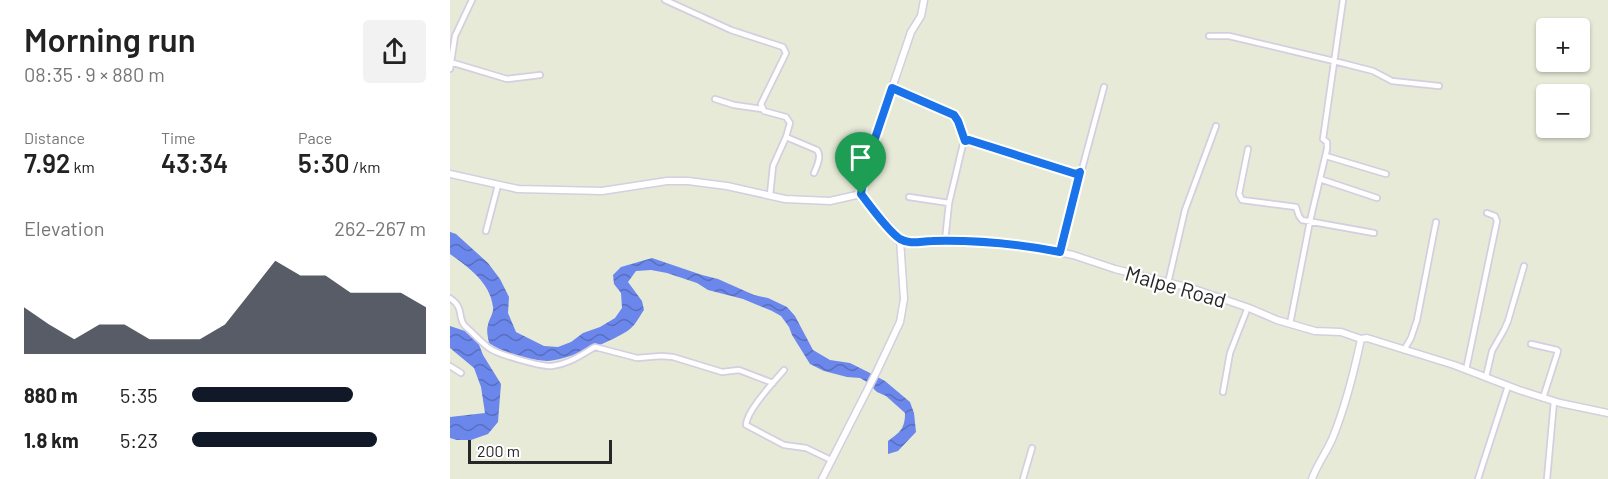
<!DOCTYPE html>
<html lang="en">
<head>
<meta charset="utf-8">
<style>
  body { margin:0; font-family:Barlow,sans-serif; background:#f2f2f2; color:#222; height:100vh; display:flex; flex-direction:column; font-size:22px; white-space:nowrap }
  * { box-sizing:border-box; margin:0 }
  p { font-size:20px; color:#767676 }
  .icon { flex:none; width:33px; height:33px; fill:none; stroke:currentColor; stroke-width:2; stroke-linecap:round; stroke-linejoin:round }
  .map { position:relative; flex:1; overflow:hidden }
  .details { display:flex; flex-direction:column; background:#fff; width:450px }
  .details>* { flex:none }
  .fabs { position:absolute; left:1086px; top:18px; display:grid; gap:12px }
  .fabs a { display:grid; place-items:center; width:54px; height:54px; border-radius:6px; background:#fff; box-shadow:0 2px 4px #0004; font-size:30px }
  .scale { position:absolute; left:18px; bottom:15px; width:144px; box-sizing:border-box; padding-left:6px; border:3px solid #272727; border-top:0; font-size:16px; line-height:21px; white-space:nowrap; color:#272727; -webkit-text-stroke:4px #fff; paint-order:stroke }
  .pin { position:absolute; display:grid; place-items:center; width:51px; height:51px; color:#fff; margin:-62px -26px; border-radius:50% 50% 50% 0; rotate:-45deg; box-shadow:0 0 6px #0007 }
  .pin .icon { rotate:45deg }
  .round { display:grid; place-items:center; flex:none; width:63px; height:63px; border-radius:6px; background:#f2f2f2 }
  .headline { display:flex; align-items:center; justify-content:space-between; height:102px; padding:0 24px }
  h1 { font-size:33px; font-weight:600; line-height:45px }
  .figures { display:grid; grid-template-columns:repeat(3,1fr); gap:9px; height:102px; padding:6px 24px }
  .figures div { display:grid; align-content:center }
  .figures b { font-size:26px; font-weight:600 }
  .figures small { font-size:16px; font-weight:400 }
  .figures p { font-size:16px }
  .chart { height:168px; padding:12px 24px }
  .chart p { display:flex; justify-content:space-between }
  .chart svg { width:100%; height:108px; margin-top:6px; fill:#111827; opacity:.7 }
  ul { padding:0 24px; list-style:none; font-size:20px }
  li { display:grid; grid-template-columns:96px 72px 1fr; align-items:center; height:45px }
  li i { height:15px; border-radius:8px; background:#111827 }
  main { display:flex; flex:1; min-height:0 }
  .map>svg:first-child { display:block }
</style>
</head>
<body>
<main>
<section class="details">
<div class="headline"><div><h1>Morning run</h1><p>08:35 · 9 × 880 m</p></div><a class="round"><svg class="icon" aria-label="share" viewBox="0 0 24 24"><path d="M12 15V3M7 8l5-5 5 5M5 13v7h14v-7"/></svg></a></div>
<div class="figures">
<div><p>Distance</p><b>7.92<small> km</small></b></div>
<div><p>Time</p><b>43:34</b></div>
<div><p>Pace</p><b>5:30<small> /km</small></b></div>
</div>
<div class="chart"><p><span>Elevation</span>262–267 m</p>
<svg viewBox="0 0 160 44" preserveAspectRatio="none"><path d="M0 44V25L10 32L20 38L30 32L40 32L50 38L60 38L70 38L80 32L90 19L100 6L110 12L120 12L130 19L140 19L150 19L160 25V44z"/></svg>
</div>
<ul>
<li><b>880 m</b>5:35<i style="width:69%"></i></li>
<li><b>1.8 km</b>5:23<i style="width:79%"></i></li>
</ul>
</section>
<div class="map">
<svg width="1158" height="479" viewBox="0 0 1158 479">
  <defs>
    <pattern id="water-waves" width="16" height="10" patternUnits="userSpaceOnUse" patternTransform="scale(1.5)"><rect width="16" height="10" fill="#6b87ec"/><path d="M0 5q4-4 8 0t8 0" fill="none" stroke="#586ebf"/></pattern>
  </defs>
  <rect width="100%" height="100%" fill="#e8ead8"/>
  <path fill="url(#water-waves)" d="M0,232L6,234L38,263L50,279L59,297L58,313L66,332L94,346L108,347L121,342L133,333L150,327L165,318L172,308L171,293L164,284L163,275L171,267L202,258L252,275L268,279L304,295L318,298L337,307L345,316L363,350L380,360L400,363L418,372L435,381L460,402L464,413L466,432L448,451L438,454V441C450,432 455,429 455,413L436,396L427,392L417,382L410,378L397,377L374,371L360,364L342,335L339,327L331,316L322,311L293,299L258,290L247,283L217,273L201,270L186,271L178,282L192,301L194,310C189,317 186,324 180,329C166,340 114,361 97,361C77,360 55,354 39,343C38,337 36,330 38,325C39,319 44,313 43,307C40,282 18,267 0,254Z
    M0,326L15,331L28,342L33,355L51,384L48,422L38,434L21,440H7L0,438V417L35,413L31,387L24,368L0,348Z"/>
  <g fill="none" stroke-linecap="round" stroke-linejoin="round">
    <g stroke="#d4cee0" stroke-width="8">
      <path id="minor" d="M215,0L281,30L333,47L336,53L311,104L314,111L336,117L340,123L336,137L323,166L320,195
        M759,36H779L884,61L923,71L942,81L989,86
        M0,62L57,79L90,75
        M0,69L5,36L22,0
        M442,88L504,115L508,121L515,141
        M265,99L284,105L312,109
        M336,137L367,150C372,156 367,166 364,173
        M798,149L789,194L792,200L846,207L849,216L852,220L924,233
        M876,156L936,174
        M870,179L927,198
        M459,197L499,203
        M36,231L48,185
        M495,241L499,203L513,144L515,141L519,140L626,174L630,172L632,169L654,87
        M610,252L630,172
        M718,283L735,210L766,126
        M0,298C15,308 7,318 15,326C23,333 31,342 39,348C46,354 92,367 102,366C119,364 131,355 145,347L187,358L211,356L223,357L272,372L289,370L323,383
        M840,324L860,221L877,149V142L873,139L893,0
        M1081,344L1107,350L1108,351L1093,398
        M954,350L961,338L967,320L986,222
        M0,366L11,373
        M334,370C324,382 297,410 296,425L334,445L356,448L381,460
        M1016,370L1047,221L1045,216L1037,213
        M1036,377L1042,351L1054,330L1058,321L1074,266
        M773,392L780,353L798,307
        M573,479L582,448
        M1028,479L1058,386
        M1097,479L1104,401"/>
    </g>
    <g stroke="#d4cee0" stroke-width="9">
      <path id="tertiary" d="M0,174L68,189L152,191L217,181H238L277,186L335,199L380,201L411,194
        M411,194L450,239L460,243L479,241H513L592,249L623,255L665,269L744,289L799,308L827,320L865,331L891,332L911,339C904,372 896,405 883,437C877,452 867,464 862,479
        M411,194L415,168L461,32L471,16L474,0
        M911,339L917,338L1004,365L1069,390L1110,403L1158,413
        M372,479L427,371L450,322L454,299L450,239"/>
    </g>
    <use href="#minor" stroke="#fff" stroke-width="4.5"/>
    <use href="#tertiary" stroke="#fff" stroke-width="6"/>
  </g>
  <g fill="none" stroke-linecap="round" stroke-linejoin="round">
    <g stroke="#fff" stroke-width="12">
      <path id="route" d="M442,88L504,115L508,121L515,141L519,140L626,174L630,172L610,252C569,244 523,240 482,241C471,241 460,245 450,239C439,232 420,206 411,194L415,168Z"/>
    </g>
    <use href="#route" stroke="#1a73e8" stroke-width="8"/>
  </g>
  <g text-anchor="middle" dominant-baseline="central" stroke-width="4.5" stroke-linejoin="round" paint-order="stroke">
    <g font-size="21" fill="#272727" stroke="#fff">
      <text transform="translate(726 286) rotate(16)">Malpe Road</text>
    </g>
  </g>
</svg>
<div class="fabs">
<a>+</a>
<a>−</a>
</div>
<div class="scale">200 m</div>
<div class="pin" style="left:411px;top:194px;background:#1e9e55"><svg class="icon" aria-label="arrive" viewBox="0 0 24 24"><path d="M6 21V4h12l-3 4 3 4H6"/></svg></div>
</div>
</main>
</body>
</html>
